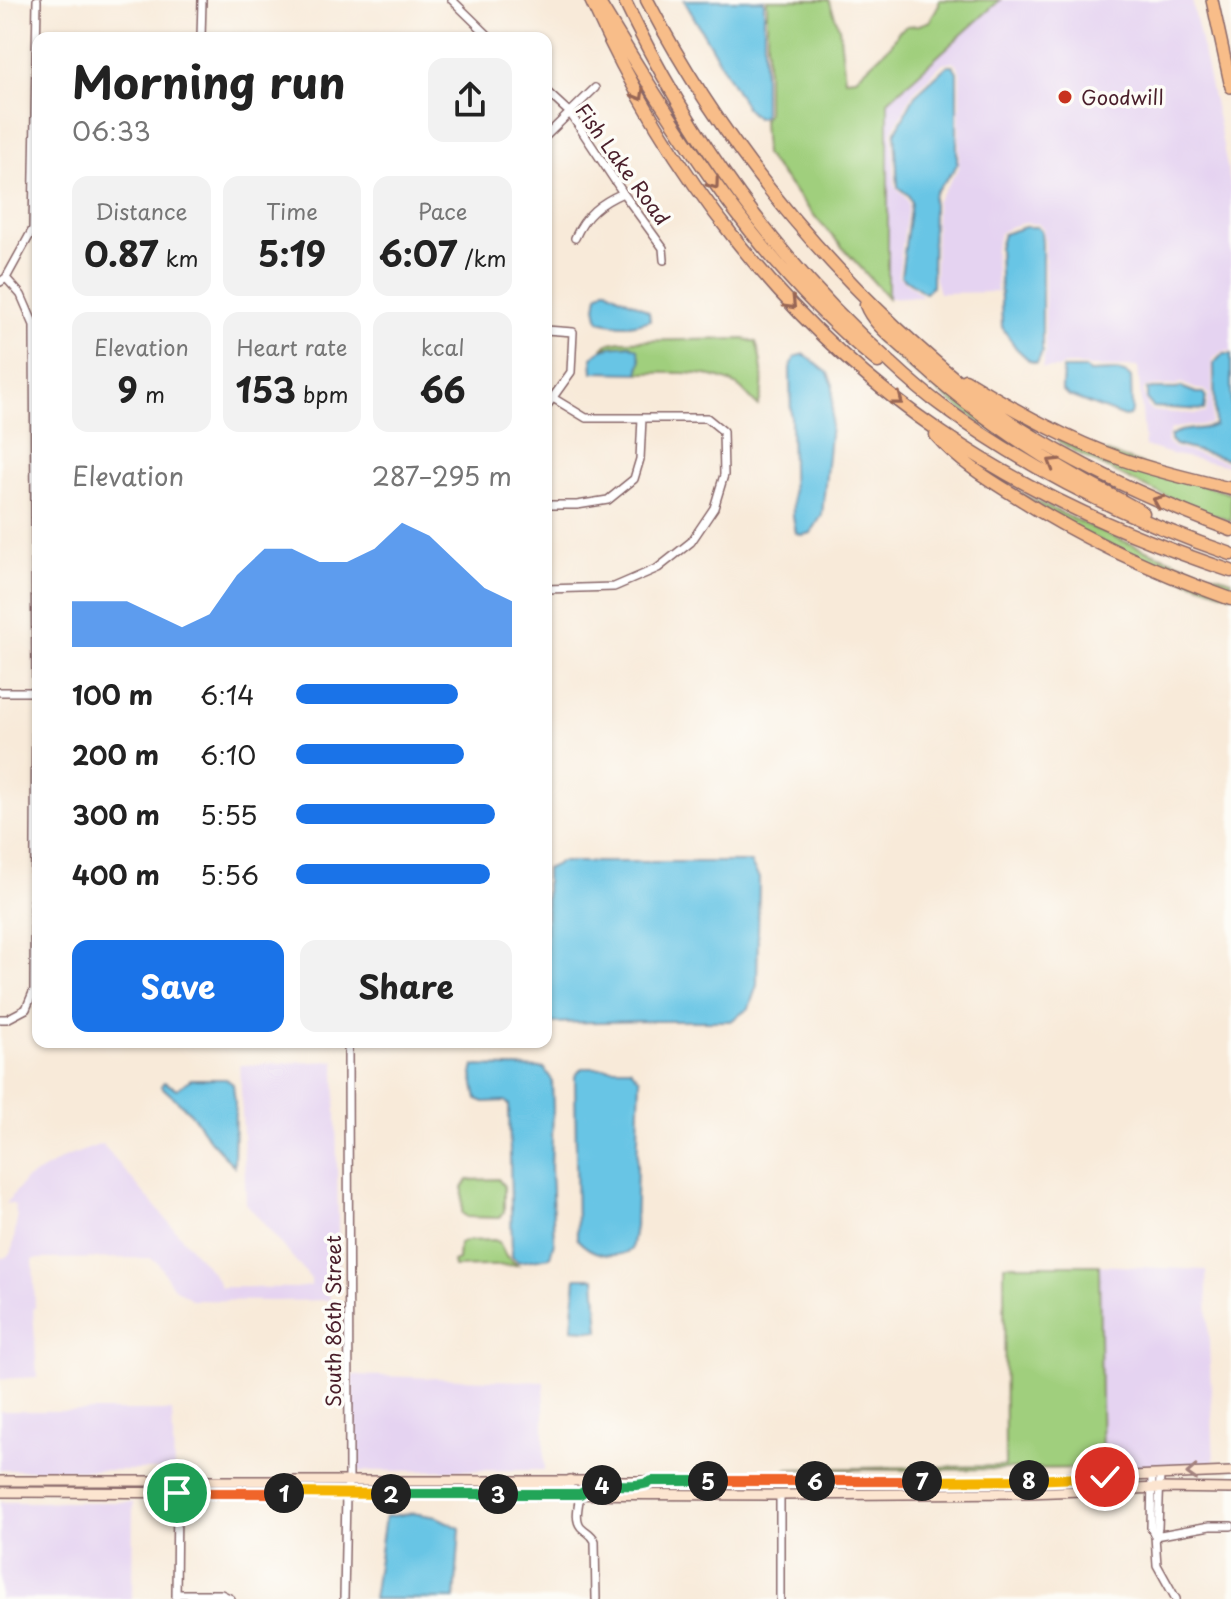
<!DOCTYPE html>
<html lang="en">
<head>
<meta charset="utf-8">
<style>
  body { margin:0; font-family:"Playpen Sans",sans-serif; background:#f2f2f2; color:#222; height:100vh; display:flex; flex-direction:column; font-size:30px; white-space:nowrap }
  * { box-sizing:border-box; margin:0 }
  p { font-size:26px; color:#767676 }
  .icon { flex:none; width:44px; height:44px; fill:none; stroke:currentColor; stroke-width:2; stroke-linecap:round; stroke-linejoin:round }
  .map { position:relative; flex:1; overflow:hidden }
  .side { position:absolute; left:32px; top:32px; width:520px; height:1016px; display:flex; flex-direction:column; background:#fff; border-radius:16px; box-shadow:0 2px 6px #0004 }
  .side>* { flex:none }
  .pin { position:absolute; display:grid; place-items:center; width:68px; height:68px; color:#fff; margin:-34px; border:4px solid #fff; border-radius:50%; box-shadow:0 2px 8px #0007 }
  .km { position:absolute; width:40px; height:40px; margin:-20px; border-radius:50%; background:#222; color:#fff; font-size:22px; line-height:40px; text-align:center }
  .round { display:grid; place-items:center; flex:none; width:84px; height:84px; border-radius:16px; background:#f2f2f2 }
  .overview { display:flex; align-items:center; justify-content:space-between; height:136px; padding:0 40px }
  h1 { font-size:44px; font-weight:700; line-height:60px }
  .metrics { display:grid; grid-template-columns:repeat(3,1fr); gap:12px; height:136px; padding:8px 40px }
  .metrics div { display:grid; align-content:center; border-radius:16px; background:#f2f2f2; text-align:center }
  .metrics b { font-size:34px; font-weight:700 }
  .metrics small { font-size:22px; font-weight:400 }
  .metrics p { font-size:22px }
  .chart { height:224px; padding:16px 40px }
  .chart p { display:flex; justify-content:space-between }
  .chart svg { width:100%; height:144px; margin-top:8px; fill:#1a73e8; opacity:.7 }
  .cta { display:flex; gap:16px; margin-top:auto; padding:16px 40px }
  .cta a { flex:1; height:92px; border-radius:16px; background:#1a73e8; color:#fff; font-size:32px; font-weight:700; line-height:92px; text-align:center }
  .cta a+a { background:#f2f2f2; color:#222 }
  ul { padding:0 40px; list-style:none; font-size:26px }
  li { display:grid; grid-template-columns:128px 96px 1fr; align-items:center; height:60px }
  li i { height:20px; border-radius:10px; background:#1a73e8 }
  .map>svg:first-child { display:block }
</style>
</head>
<body>
<div class="map">
<svg width="1231" height="1599" viewBox="0 0 1231 1599">
  <rect width="100%" height="100%" fill="#fdfcf7"/>
  <filter id="ink" filterUnits="userSpaceOnUse"><feTurbulence type="fractalNoise" baseFrequency=".0125" numOctaves="2"/><feDisplacementMap in="SourceGraphic" scale="16" xChannelSelector="R" yChannelSelector="G"/><feConvolveMatrix kernelMatrix="1 2 1 2 8 2 1 2 1" color-interpolation-filters="sRGB"/></filter>
  <filter id="wash" filterUnits="userSpaceOnUse"><feTurbulence type="fractalNoise" baseFrequency=".006" numOctaves="4" result="noise"/><feDisplacementMap in="SourceGraphic" scale="32" xChannelSelector="R" yChannelSelector="G"/><feGaussianBlur stdDeviation="1.8" result="paint"/><feColorMatrix in="noise" values="0 0 0 0 0 0 0 0 0 0 0 0 0 0 0 0 0 1.4 0 .05"/><feComposite in="paint" operator="in"/></filter>
  <g filter="url(#wash)">
    <rect width="100%" height="100%" fill="#f8ead9"/>
    <path fill="#e5d3f1" fill-rule="evenodd" d="M1000,0H1192L1219,125L1231,188V351H1222L1214,358L1212,363V422L1210,424L1180,427L1171,429L1167,437L1168,443L1174,448L1231,463V466L1175,455L1145,446L1138,367H1089L1086,365H1064L1060,368H1042L1045,352V243L1043,228L1039,224L1024,223L1009,227L1000,233L995,249L997,292L939,293L935,279L936,202L959,168L960,72L958,66L953,61L943,63L913,93L892,132L895,187L905,197L908,204L898,276L923,296L888,298V101ZM1181,383L1196,389L1205,390L1209,394L1206,413L1196,414L1161,412L1153,411L1148,408L1143,392L1145,387L1176,385Z
      M335,1061L339,1275L327,1276L330,1300L273,1301L193,1300L173,1287L158,1263L150,1258L33,1259L35,1308H33L37,1377L0,1379V1259L6,1257L12,1252L17,1219L15,1206L11,1203L6,1204L25,1180L66,1157L102,1144L213,1274L221,1287L295,1288L311,1286V1279L246,1203L240,1065Z
      M1099,1265L1206,1270L1214,1464L1102,1468Z
      M353,1375L544,1382V1470L353,1471Z
      M0,1411H172L174,1470H0Z
      M0,1502H133L132,1599H0Z"/>
    <path fill="#a0cf7d" stroke="#757754" stroke-width="2" d="M767,0H829L839,27L845,79L856,78L892,44L898,32L907,26L919,25L930,21L939,4V0H1000L888,101V298L816,218L765,155L763,120L767,114Z
      M875,329L917,368L1013,442L1012,444C963,412 918,378 875,339Z
      M744,339L756,342C762,362 766,386 758,406C752,401 746,393 740,388C715,369 667,373 638,373L641,361L630,345L602,348L610,343L621,341Z
      M1060,437L1231,494V521C1171,500 1112,474 1058,441Z
      M1017,491C1086,527 1157,557 1231,580V595L1169,574L1073,528Z
      M498,1179L504,1186V1212L499,1218L467,1217L462,1213L463,1188L468,1180Z
      M494,1240L499,1242L506,1256L518,1265L454,1267L453,1262L458,1260L459,1244L466,1241Z
      M1004,1265H1099L1102,1468L910,1470L785,1469L1005,1466Z"/>
    <path fill="#67c5e5" stroke="#587288" stroke-width="2" d="M684,0H764V114L762,117L756,118L747,109Z
      M948,65H953L957,72V164C952,178 939,183 933,196L932,286L925,293L901,276L911,202L908,195L898,187L895,133L915,95Z
      M1025,227H1037L1041,230L1042,243V352L1037,363L1030,361L1016,348L1002,327L999,248L1003,234Z
      M606,288C620,299 636,302 649,312L650,320C631,327 618,326 599,321L596,307L598,295Z
      M630,345L638,349L641,361L638,373L593,372L592,358C602,345 615,347 630,345Z
      M804,354L828,373L833,385L832,414L822,515L811,533L802,535L796,533L793,517L790,368L795,357Z
      M1223,354H1231V460L1175,445L1170,440V436C1183,426 1201,432 1215,425L1214,364L1217,360Z
      M1063,369H1086L1089,372H1093C1106,372 1123,368 1131,378L1132,411L1129,416L1124,417L1069,396L1062,390Z
      M1181,387L1196,393H1204L1206,396L1204,410L1153,407L1147,400V389H1177Z
      M561,862H750L759,878L757,985L749,1008L731,1021H655L546,1023V869Z
      M474,1066L544,1068L552,1080L553,1109L551,1168L554,1242L550,1257L519,1262L512,1257L509,1105L505,1101L484,1102L477,1099L472,1074Z
      M582,1068H630L640,1079L635,1227L631,1250C613,1260 591,1255 577,1239L575,1076Z
      M191,1079H226L233,1084L235,1103L234,1166L210,1140L191,1113L161,1086L164,1082L177,1089Z
      M576,1278H595L599,1331L572,1329Z
      M412,1513L437,1517L460,1528L455,1599H373L385,1517Z"/>
  </g>
  <g filter="url(#ink)">
    <g fill="none" stroke-linecap="round" stroke-linejoin="round">
      <g stroke="#876668" stroke-width="10">
        <path id="minor" d="M452,0L491,38
          M201,38L202,0
          M546,91L570,113L623,193L663,248L664,260
          M546,136L595,88
          M575,238C585,215 600,203 623,193
          M0,282L6,278L33,229L37,0
          M546,330L573,332L571,372L546,407
          M546,505H577L608,500L634,479L640,459L642,418
          M546,589L614,587L658,568L691,542L714,508L724,475L723,431L707,418H586L553,398
          M0,692H38
          M0,1019H7L26,1009L34,990L36,692L34,325L21,295L6,278
          M1152,1475L1151,1528L1155,1536L1157,1565L1176,1599
          M580,1494C579,1504 574,1519 581,1527C587,1533 591,1533 595,1541L596,1599
          M1155,1536L1210,1526H1231
          M1155,1536L1158,1528L1160,1475
          M176,1594H221L231,1599
          M176,1599L177,1493
          M344,1599L346,1494L349,1480L348,1042
          M780,1599V1495"/>
      </g>
      <g stroke="#876668" stroke-width="12">
        <path id="secondary" d="M0,1481H964L1105,1477L1231,1472
          M497,1491L517,1487H565L569,1485L570,1480
          M0,1492L780,1495L1028,1493L1160,1488L1231,1489"/>
      </g>
      <g stroke="#876668" stroke-width="14">
        <path id="primary" d="M1212,0L1231,87"/>
      </g>
      <g stroke="#876668" stroke-width="15">
        <path id="motorway" d="M591,0C667,171 786,327 942,433C1030,493 1129,537 1231,571
          M624,0C688,135 779,264 891,363C907,378 924,393 942,406C1030,470 1128,519 1231,554
          M647,0C711,123 795,232 896,327C935,363 974,397 1018,427C1085,470 1157,502 1231,530
          M599,3C678,133 758,265 878,362
          M866,305C873,323 892,337 906,350C959,401 1020,444 1084,481C1103,492 1124,501 1143,513
          M965,380C1016,411 1067,440 1124,460C1159,472 1195,480 1231,489
          M936,435C958,460 986,478 1014,495C1082,539 1155,572 1231,599"/>
      </g>
      <use href="#minor" stroke="#fff" stroke-width="7"/>
      <use href="#secondary" stroke="#fce5d0" stroke-width="9"/>
      <use href="#primary" stroke="#f8bd89" stroke-width="11"/>
      <use href="#motorway" stroke="#f8bd89" stroke-width="12"/>
    </g>
    <defs><path id="oneway-chevron" d="M-2-3.5L2.5 0L-2 3.5" fill="none" stroke-width="1.6" stroke-linecap="round" stroke-linejoin="round" transform="scale(2)"/></defs>
    <g stroke="#986655">
      <use href="#oneway-chevron" transform="translate(639 95) rotate(60)"/>
      <use href="#oneway-chevron" transform="translate(714 184) rotate(54)"/>
      <use href="#oneway-chevron" transform="translate(791 304) rotate(46)"/>
      <use href="#oneway-chevron" transform="translate(898 400) rotate(38)"/>
      <use href="#oneway-chevron" transform="translate(1053 463) rotate(-148)"/>
      <use href="#oneway-chevron" transform="translate(1158 501) rotate(-157)"/>
    </g>
    <use stroke="#a3827e" href="#oneway-chevron" transform="translate(1192 1473) rotate(178)"/>
  </g>
  <g fill="none" stroke-linecap="round" stroke-linejoin="round" filter="url(#ink)">
    <g stroke="#fff" stroke-width="16">
      <path id="split-1" d="M177,1493H284"/>
    </g>
    <g stroke="#fff" stroke-width="16">
      <path id="split-2" d="M284,1493L391,1494"/>
    </g>
    <g stroke="#fff" stroke-width="16">
      <path id="split-3" d="M391,1494H498"/>
    </g>
    <g stroke="#fff" stroke-width="16">
      <path id="split-4" d="M498,1494H580L590,1488L602,1485"/>
    </g>
    <g stroke="#fff" stroke-width="16">
      <path id="split-5" d="M602,1485C618,1484 638,1488 652,1481H708"/>
    </g>
    <g stroke="#fff" stroke-width="16">
      <path id="split-6" d="M708,1481H815"/>
    </g>
    <g stroke="#fff" stroke-width="16">
      <path id="split-7" d="M815,1481H922"/>
    </g>
    <g stroke="#fff" stroke-width="16">
      <path id="split-8" d="M922,1481L1029,1480"/>
    </g>
    <g stroke="#fff" stroke-width="16">
      <path id="split-9" d="M1029,1480L1105,1477"/>
    </g>
    <use href="#split-1" stroke="#f0652b" stroke-width="10"/>
    <use href="#split-2" stroke="#f5b400" stroke-width="10"/>
    <use href="#split-3" stroke="#22a559" stroke-width="10"/>
    <use href="#split-4" stroke="#22a559" stroke-width="10"/>
    <use href="#split-5" stroke="#22a559" stroke-width="10"/>
    <use href="#split-6" stroke="#f0652b" stroke-width="10"/>
    <use href="#split-7" stroke="#f0652b" stroke-width="10"/>
    <use href="#split-8" stroke="#f5b400" stroke-width="10"/>
    <use href="#split-9" stroke="#f5b400" stroke-width="10"/>
  </g>
  <circle fill="#c8321e" stroke="#fdfcf7" stroke-width="3" cx="1065" cy="97" r="8"/>
  <g text-anchor="middle" dominant-baseline="central" stroke-width="7" stroke-linejoin="round" paint-order="stroke">
    <g font-size="20" fill="#4a1f2b" stroke="#fdfcf7" text-anchor="start">
      <text x="1081" y="97">Goodwill</text>
    </g>
    <g font-size="20" fill="#4a1f2b" stroke="#fdfcf7">
      <text transform="translate(623 164) rotate(54)">Fish Lake Road</text>
      <text transform="translate(333 1321) rotate(-90)">South 86th Street</text>
    </g>
  </g>
</svg>
<div class="pin" style="left:177px;top:1493px;background:#1e9e55"><svg class="icon" aria-label="arrive" viewBox="0 0 24 24"><path d="M6 21V4h12l-3 4 3 4H6"/></svg></div>
<div class="pin" style="left:1105px;top:1477px;background:#d93025"><svg class="icon" aria-label="check" viewBox="0 0 24 24"><path d="M5 12l5 5 9-10"/></svg></div>
<b class="km" style="left:284px;top:1493px">1</b>
<b class="km" style="left:391px;top:1494px">2</b>
<b class="km" style="left:498px;top:1494px">3</b>
<b class="km" style="left:602px;top:1485px">4</b>
<b class="km" style="left:708px;top:1481px">5</b>
<b class="km" style="left:815px;top:1481px">6</b>
<b class="km" style="left:922px;top:1481px">7</b>
<b class="km" style="left:1029px;top:1480px">8</b>
<section class="side">
<div class="overview"><div><h1>Morning run</h1><p>06:33</p></div><a class="round"><svg class="icon" aria-label="share" viewBox="0 0 24 24"><path d="M12 15V3M7 8l5-5 5 5M5 13v7h14v-7"/></svg></a></div>
<div class="metrics">
<div><p>Distance</p><b>0.87<small> km</small></b></div>
<div><p>Time</p><b>5:19</b></div>
<div><p>Pace</p><b>6:07<small> /km</small></b></div>
</div>
<div class="metrics">
<div><p>Elevation</p><b>9<small> m</small></b></div>
<div><p>Heart rate</p><b>153<small> bpm</small></b></div>
<div><p>kcal</p><b>66</b></div>
</div>
<div class="chart"><p><span>Elevation</span>287–295 m</p>
<svg viewBox="0 0 160 44" preserveAspectRatio="none"><path d="M0 44V30L10 30L20 30L30 34L40 38L50 34L60 22L70 14L80 14L90 18L100 18L110 14L120 6L130 10L140 18L150 26L160 30V44z"/></svg>
</div>
<ul>
<li><b>100 m</b>6:14<i style="width:75%"></i></li>
<li><b>200 m</b>6:10<i style="width:78%"></i></li>
<li><b>300 m</b>5:55<i style="width:92%"></i></li>
<li><b>400 m</b>5:56<i style="width:90%"></i></li>
</ul>
<div class="cta"><a>Save</a><a>Share</a></div>
</section>
</div>
</body>
</html>
